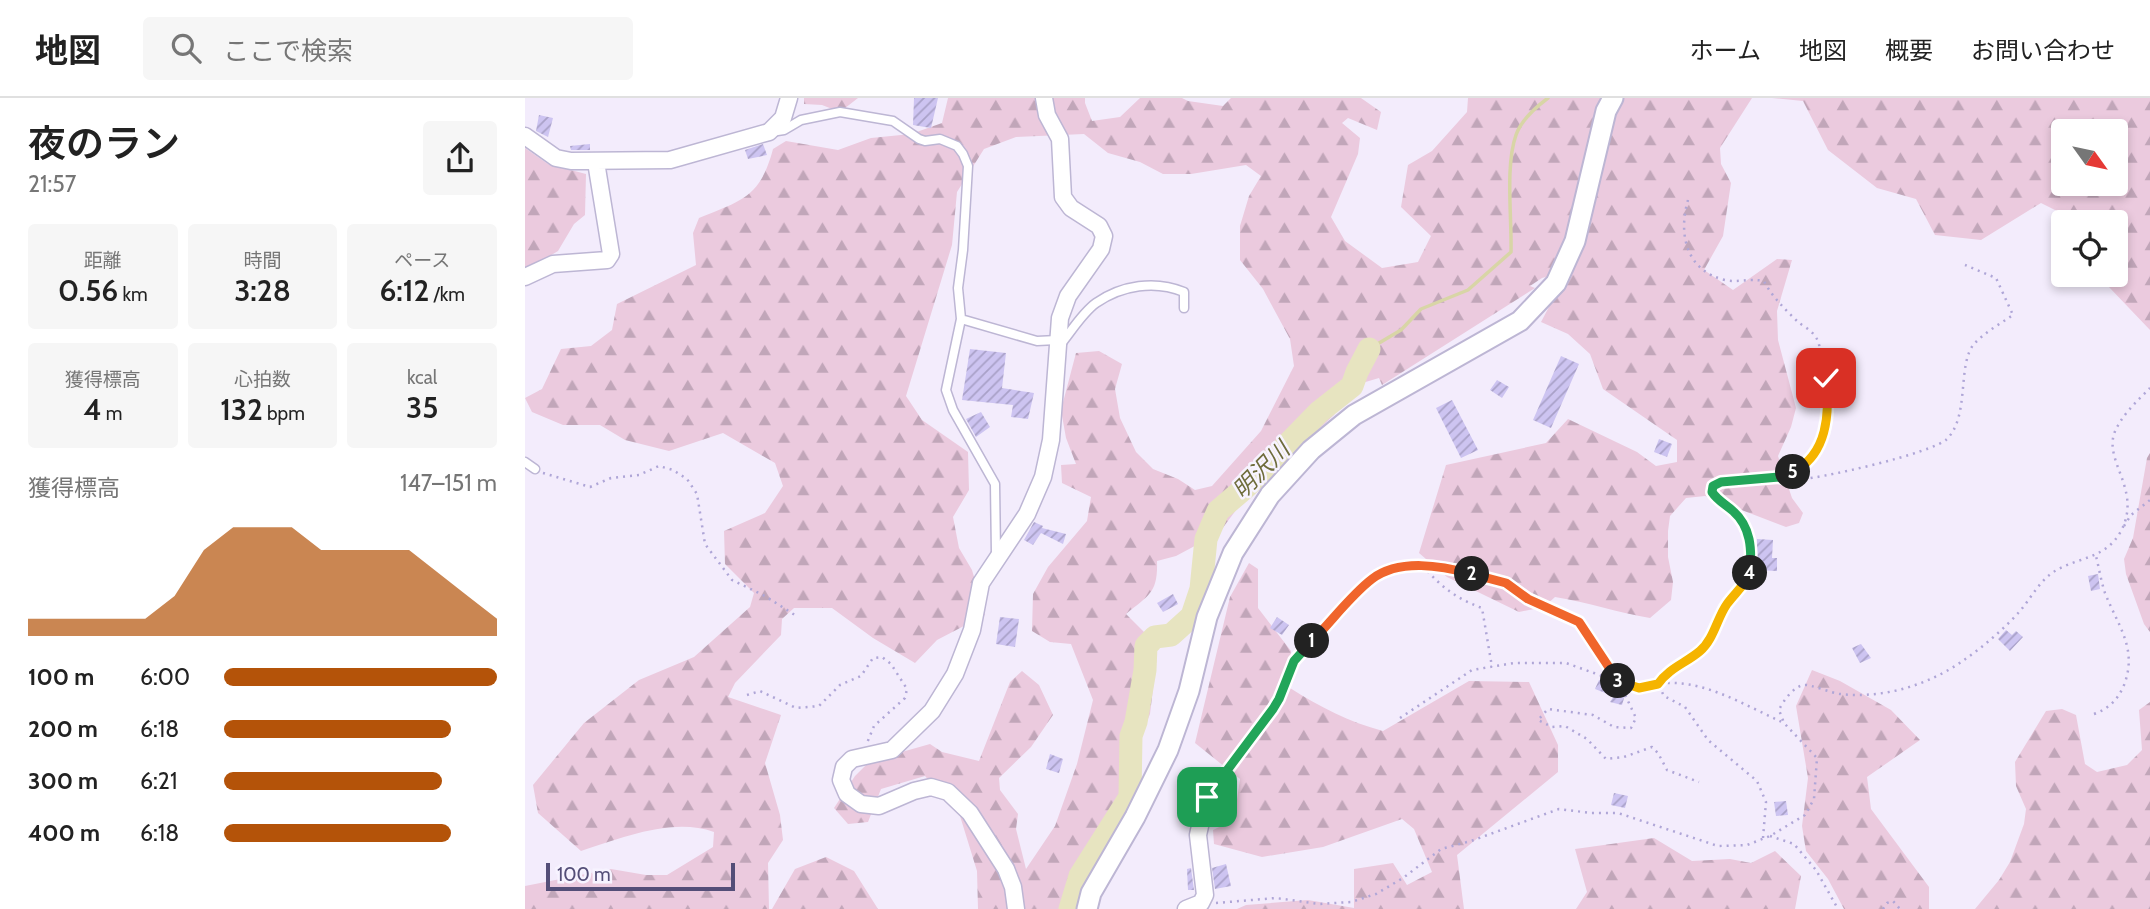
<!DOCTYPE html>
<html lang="ja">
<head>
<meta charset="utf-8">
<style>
  body { margin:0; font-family:Cabin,"Noto Sans JP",sans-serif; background:#f6f6f6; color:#222; height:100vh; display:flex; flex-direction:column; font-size:26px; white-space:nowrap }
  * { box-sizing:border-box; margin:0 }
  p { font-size:23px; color:#767676 }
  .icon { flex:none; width:38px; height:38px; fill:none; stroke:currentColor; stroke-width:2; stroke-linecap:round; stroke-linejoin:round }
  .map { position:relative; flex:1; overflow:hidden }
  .side { display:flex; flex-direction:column; background:#fff; width:525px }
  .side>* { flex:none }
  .needle { width:46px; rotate:123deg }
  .buttons { position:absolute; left:1526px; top:21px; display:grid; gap:14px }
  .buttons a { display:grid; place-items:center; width:77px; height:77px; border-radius:7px; background:#fff; box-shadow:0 4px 10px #0003; font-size:35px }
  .scale { position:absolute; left:21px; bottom:18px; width:189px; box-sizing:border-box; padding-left:7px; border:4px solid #544e78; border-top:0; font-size:19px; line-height:24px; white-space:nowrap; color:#544e78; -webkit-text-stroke:5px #f7f3ff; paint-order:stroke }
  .pin { position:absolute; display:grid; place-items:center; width:60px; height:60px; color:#fff; margin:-30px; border-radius:14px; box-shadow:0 4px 10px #0006 }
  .km { position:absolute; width:35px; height:35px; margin:-18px; border-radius:50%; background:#222; color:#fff; font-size:19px; line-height:35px; text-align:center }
  .round { display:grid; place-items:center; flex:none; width:74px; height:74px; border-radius:7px; background:#f6f6f6 }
  .head { display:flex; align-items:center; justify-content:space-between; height:119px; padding:0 28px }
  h1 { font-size:38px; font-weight:600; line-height:52px }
  .stats { display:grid; grid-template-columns:repeat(3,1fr); gap:10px; height:119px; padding:7px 28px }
  .stats div { display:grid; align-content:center; border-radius:7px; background:#f6f6f6; text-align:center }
  .stats b { font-size:30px; font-weight:600 }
  .stats small { font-size:19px; font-weight:400 }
  .stats p { font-size:19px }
  .chart { height:196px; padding:14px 28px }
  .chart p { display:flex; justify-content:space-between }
  .chart svg { width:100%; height:126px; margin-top:7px; fill:#b45309; opacity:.7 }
  ul { padding:0 28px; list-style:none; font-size:23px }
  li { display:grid; grid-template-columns:112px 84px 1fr; align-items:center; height:52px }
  li i { height:18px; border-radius:9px; background:#b45309 }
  header { display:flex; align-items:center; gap:42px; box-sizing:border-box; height:98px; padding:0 35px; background:#fff; border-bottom:2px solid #e0e0e0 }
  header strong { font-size:33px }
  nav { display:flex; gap:38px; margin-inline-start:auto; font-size:24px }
  .search { width:490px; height:63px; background:#f6f6f6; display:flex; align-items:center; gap:18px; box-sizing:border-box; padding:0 24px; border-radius:7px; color:#767676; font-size:26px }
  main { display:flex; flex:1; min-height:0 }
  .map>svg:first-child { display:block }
</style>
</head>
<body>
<header>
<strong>地図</strong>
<div class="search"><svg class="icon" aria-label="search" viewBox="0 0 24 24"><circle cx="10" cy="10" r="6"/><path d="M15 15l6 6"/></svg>ここで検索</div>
<nav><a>ホーム</a><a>地図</a><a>概要</a><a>お問い合わせ</a></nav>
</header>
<main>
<section class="side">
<div class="head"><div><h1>夜のラン</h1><p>21:57</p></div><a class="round"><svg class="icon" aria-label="share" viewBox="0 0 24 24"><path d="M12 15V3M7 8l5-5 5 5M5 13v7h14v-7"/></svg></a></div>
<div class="stats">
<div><p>距離</p><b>0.56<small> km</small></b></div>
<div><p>時間</p><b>3:28</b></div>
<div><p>ペース</p><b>6:12<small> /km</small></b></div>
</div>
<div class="stats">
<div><p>獲得標高</p><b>4<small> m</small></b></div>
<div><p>心拍数</p><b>132<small> bpm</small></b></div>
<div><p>kcal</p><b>35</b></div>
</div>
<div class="chart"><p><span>獲得標高</span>147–151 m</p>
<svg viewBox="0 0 160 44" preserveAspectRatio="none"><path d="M0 44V38L10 38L20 38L30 38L40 38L50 30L60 14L70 6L80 6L90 6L100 14L110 14L120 14L130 14L140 22L150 30L160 38V44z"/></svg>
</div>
<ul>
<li><b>100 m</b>6:00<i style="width:100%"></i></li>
<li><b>200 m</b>6:18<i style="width:83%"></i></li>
<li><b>300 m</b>6:21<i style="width:80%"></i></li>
<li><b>400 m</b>6:18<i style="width:83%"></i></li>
</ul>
</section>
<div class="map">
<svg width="1625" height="811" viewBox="0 0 1625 811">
  <defs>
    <pattern id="forest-firs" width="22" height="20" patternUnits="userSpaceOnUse" patternTransform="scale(1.75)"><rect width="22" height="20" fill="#ebcade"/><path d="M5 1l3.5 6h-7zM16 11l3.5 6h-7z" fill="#c1a6b9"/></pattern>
    <pattern id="building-hatch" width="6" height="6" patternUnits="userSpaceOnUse" patternTransform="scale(1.75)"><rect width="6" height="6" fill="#cdc4f1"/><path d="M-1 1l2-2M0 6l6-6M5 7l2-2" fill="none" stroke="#a9a1c8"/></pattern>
  </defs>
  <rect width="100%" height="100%" fill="#f3ecfc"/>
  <path fill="url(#forest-firs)" fill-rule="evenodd" d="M279,0H333L315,14L297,7L279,6Z
    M423,0H560V5L567,23L595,19L615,0H657L663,3L698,8L706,0H836L856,14L852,32L823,20L817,25L835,40L833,56L806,119L820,143L857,170L893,164L906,138L876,109L883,67L907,53L942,14L943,0H1227L1195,50L1196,66L1206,85L1198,138L1179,172L1208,192L1252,161L1267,162L1252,213L1253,242L1271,310L1266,329L1253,358L1267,400L1278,415L1274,425L1261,429L1180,398L1161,400L1145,418L1143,433V459L1148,484L1146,502L1125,520C1093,515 1063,504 1030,499L1019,509L994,514L922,479L894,455L921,367L1021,345L1043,321L1112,354L1131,368L1152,364V342L1078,291L1065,256L1043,236L1016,224L1043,173L1017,180L1005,188L1010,190L857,287L854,280L827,288L809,317L720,400L694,435L651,458L632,463C633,495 624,497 601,516L619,534L632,557L625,616L612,648L609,703L554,811H453L452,773L435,718L400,678L356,691L343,724L323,726L309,710L330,678L345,663L405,646L417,654L454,663L485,584L497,573L514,587L528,617L506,649L474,680L475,692L493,716L491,731L501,771L530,728L552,666L568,602L546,546L525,544L507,533L508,496L523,469L562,423L566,399L537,385L536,367L551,366L541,340L536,312L551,255L574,253L597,266L590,291L595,320L611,354L628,371L653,381L670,392L687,388L736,333L769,268L765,241L738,191L715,162V128L724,98L736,78L721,67L666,76H638L615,64L583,55L559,36L491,39L459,51L432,94L427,147L381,298L397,322L443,354L444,392L428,419L434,450L447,472L460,517L412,542L390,565L348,540L307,510H269L257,521L256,537L210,585L203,599L256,617L240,665L255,717L258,742L243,765L244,811H0V788L86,771L121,777H142L188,749L189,734C147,719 97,740 56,753L13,715L8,687L59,625L114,582L169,559L225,509L229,495L200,466L199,433L240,415L258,388L250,365L198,335L144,353L100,342L75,327H38L7,314L0,300L17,291L36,251L66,248L87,232L92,206L171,167L168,135L174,120C217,102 235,100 248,51L261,43L313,52L346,40L386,36L417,25Z
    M1247,0H1625V232L1583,188L1576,177H1591V124H1546L1542,118L1516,105L1456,142L1410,137L1391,101L1352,90L1303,52L1278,3ZM1538,33H1591V86H1538Z
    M0,50L23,66L61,76L60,117L49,126L33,153L0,173Z
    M1625,355V534L1619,526L1601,476L1599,461L1608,440L1622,360Z
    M724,465L733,471V510L766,553L765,590C795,609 824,624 858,633L944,583L1004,584L1033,647V674L932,757L939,811H712L721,807L783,802L829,810V771L868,765L882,787L907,774L889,731L877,721L798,749L737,759L689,746L688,732L709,722L715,681L670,645L705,499Z
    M1287,572L1315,583L1366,612L1395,642L1342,679L1346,711L1404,789V811H1319L1303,781L1281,753L1277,728L1283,680L1271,608Z
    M1625,604V811H1450L1474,782L1485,764L1499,726L1501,711L1491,688L1490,664L1521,613L1537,611L1551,617L1560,666L1572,674L1602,667L1617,652L1614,612Z
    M1129,740L1167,763L1205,761L1226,765L1250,753L1276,778L1270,811H1051L1062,794L1050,751Z
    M301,759L329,773L353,811H247L270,771Z"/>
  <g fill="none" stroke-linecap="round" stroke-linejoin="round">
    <path stroke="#d8d5a6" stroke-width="3.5" d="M844,251L876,232L896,211L943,192L986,154C987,120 980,68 991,37C996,22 1011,9 1023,0"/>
    <path stroke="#e7e4c0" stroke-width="23" d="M545,811L555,778L605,699L606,638L611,624L620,572L621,548L630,539L646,537L667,518L676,491L681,441L693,413L721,389L794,314L827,288L832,274L844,251"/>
  </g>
  <path fill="url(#building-hatch)" d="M389,0H413L406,30L388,27Z
    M14,17L28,20L23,39L11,33Z
    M65,46V52H46L45,48Z
    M238,46L242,57L223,61L220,52Z
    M445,251L481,255L477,290L509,295L503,321L486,319L488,307L437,302Z
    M1036,258L1054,266L1026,330L1008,322Z
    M972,282L984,289L977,300L965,292Z
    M927,302L953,352L936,360L911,310Z
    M456,314L465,329L451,339L441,321Z
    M1134,341L1147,346L1142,359L1129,354Z
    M509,424L518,428L517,430L541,436L538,446L516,435L508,447L499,442Z
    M1232,441L1248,442L1247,460H1252V473L1231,472Z
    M1573,476L1575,491L1566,493L1563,478Z
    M648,496L653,506L638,514L632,505Z
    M475,519L494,521L490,549L471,546Z
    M752,519L764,527L757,537L745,530Z
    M1481,532L1487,537L1491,533L1498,539L1485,553L1473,541Z
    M1336,546L1346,560L1335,565L1327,550Z
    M1074,582L1091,589L1088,598L1070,591Z
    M1091,595L1100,597L1097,607L1085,604Z
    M525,656L538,661L534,675L521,671Z
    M693,685H706L703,717H692Z
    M1089,695L1103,698L1100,710L1086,707Z
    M1261,703L1263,717L1251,718L1249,704Z
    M701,766L706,788L690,791L687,770Z
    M666,770L669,792H663L662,771Z"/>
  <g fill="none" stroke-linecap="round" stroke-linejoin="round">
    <g stroke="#bdb6d4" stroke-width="11">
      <path id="service" d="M246,34L259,32L276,22L315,14L368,23L394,41L400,43L415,41L432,48L438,56L443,68L438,152L433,190L436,221L421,292L428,312L470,386L471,456
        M436,221L512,243L532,242
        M535,247C546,234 557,215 571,205C597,187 630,182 659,194V210
        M0,364L10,371"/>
    </g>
    <g stroke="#bdb6d4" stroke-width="19">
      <path id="minor" d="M0,38L31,60L46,63L145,62L244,34L258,20L264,0
        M0,179L28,166L82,162L86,156L71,64
        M491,811L488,789L481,771L445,715L423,694L406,689L389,693L354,708L336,706L322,696L316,682L319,669L327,661L367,652L407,613L430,576L447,532L456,485L502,416L518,379L526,342L535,220L543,198L576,151L579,138L574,128L546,110L538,99L535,41L522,17L519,0
        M661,811L676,805L680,797L673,737L680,706"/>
    </g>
    <g stroke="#bdb6d4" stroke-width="23">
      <path id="tertiary" d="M562,811L566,795L610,719L643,652L664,593L682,519L708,455L745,397L786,352L829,317L995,223L1031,185L1050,143L1081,13L1088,0"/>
    </g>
    <path stroke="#afa6d7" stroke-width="2.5" stroke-dasharray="2 5" stroke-linecap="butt" d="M1163,102C1153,136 1161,173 1200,182C1212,185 1223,180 1239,183C1247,199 1260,211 1273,224C1278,228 1286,232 1290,238C1297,247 1294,258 1297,269C1304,294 1306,322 1295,348C1288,366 1269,368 1263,382
      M18,375L65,389L86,380L114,377L134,368L148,372L162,381L172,396L180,446L207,482L240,498L273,519
      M1599,428L1606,417L1625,402
      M898,468C916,489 932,501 957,510L967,569
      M222,597L235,593L271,610L294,608L315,587L336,578L348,560L357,559L366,566L382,591L380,600L349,628L342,645
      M1569,616C1583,611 1593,602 1599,587C1613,551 1593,528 1580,495C1576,483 1574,470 1571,458
      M875,620L947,572L989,565H1041L1094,584L1111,620L1106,630L1089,629L1068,617L1023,611L1013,622L1027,629L1040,628L1062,641L1081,661L1099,659L1127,649L1133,655L1142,672L1174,684
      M685,693L723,646L754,601L769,563L848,480L869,471L898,468L925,470L981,485L1003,501L1054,524L1085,573L1094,584L1114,590L1133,586L1140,576L1175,553L1183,544L1201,507L1221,483L1225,473L1222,431L1216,421L1189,397L1187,391L1189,386C1200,381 1240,379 1253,379C1258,379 1263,383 1268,382C1291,382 1408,355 1422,341C1445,318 1432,266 1449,246C1460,234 1475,226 1488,217L1471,180L1440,167
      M1245,738L1269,746L1291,772L1313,811
      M1238,740L1241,704L1232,683L1183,642L1160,609L1139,598L1133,586C1175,579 1219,607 1257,624
      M691,805L751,800L794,806L826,804L851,796L878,780L916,751L946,743L1034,711L1066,715H1093L1193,748L1222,747L1245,738L1280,717L1289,701L1292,660L1259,625L1254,612C1258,603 1269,588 1279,587C1285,586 1306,595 1315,596C1358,601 1404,587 1439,562C1459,548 1479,531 1495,513C1506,500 1515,482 1530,473C1553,459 1581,461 1596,433C1617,393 1580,365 1589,336C1595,319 1612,303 1625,290
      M1358,811L1362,805L1368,803L1375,811"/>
    <use href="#service" stroke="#fff" stroke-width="8"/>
    <use href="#minor" stroke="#fff" stroke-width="16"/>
    <use href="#tertiary" stroke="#fff" stroke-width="19"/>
  </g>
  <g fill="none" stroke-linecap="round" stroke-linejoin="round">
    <g stroke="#fff" stroke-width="14">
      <path id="split-1" d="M682,699L748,611L754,601L769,563L787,543"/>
    </g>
    <g stroke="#fff" stroke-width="14">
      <path id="split-2" d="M787,543C806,524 826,497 847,481C875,460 917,468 947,476"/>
    </g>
    <g stroke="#fff" stroke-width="14">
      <path id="split-3" d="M947,476L981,485L1003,501L1054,524L1093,583"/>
    </g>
    <g stroke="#fff" stroke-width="14">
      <path id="split-4" d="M1093,583L1114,590L1133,586C1144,570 1161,565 1175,553C1189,541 1192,520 1202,506C1210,495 1220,487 1225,475"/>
    </g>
    <g stroke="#fff" stroke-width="14">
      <path id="split-5" d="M1225,475C1227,451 1226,429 1208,413C1200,406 1192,402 1187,394L1188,388L1196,384L1254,379L1263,382L1268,374"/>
    </g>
    <g stroke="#fff" stroke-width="14">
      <path id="split-6" d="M1268,374C1303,356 1305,315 1301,280"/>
    </g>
    <use href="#split-1" stroke="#22a559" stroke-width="9"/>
    <use href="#split-2" stroke="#f0652b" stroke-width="9"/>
    <use href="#split-3" stroke="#f0652b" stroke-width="9"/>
    <use href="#split-4" stroke="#f5b400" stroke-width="9"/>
    <use href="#split-5" stroke="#22a559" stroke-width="9"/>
    <use href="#split-6" stroke="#f5b400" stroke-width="9"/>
  </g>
  <g text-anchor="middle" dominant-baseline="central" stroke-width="5" stroke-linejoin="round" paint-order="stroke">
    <g font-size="23" font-style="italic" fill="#6e6c3b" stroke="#f7f3ff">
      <text transform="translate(736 372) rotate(-45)">明沢川</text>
    </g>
  </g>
</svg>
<div class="buttons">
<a><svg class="needle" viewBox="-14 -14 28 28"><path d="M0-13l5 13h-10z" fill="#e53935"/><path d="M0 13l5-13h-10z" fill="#767676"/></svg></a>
<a><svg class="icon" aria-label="locate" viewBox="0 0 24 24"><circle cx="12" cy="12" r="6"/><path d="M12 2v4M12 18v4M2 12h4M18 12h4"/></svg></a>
</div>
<div class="scale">100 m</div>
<div class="pin" style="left:682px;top:699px;background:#1e9e55"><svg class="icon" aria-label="arrive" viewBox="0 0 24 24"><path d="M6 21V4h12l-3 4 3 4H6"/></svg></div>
<div class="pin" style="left:1301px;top:280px;background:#d93025"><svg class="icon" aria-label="check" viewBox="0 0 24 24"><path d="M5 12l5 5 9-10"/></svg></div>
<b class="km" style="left:787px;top:543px">1</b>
<b class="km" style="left:947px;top:476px">2</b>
<b class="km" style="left:1093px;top:583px">3</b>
<b class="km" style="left:1225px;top:475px">4</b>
<b class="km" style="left:1268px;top:374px">5</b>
</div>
</main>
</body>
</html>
